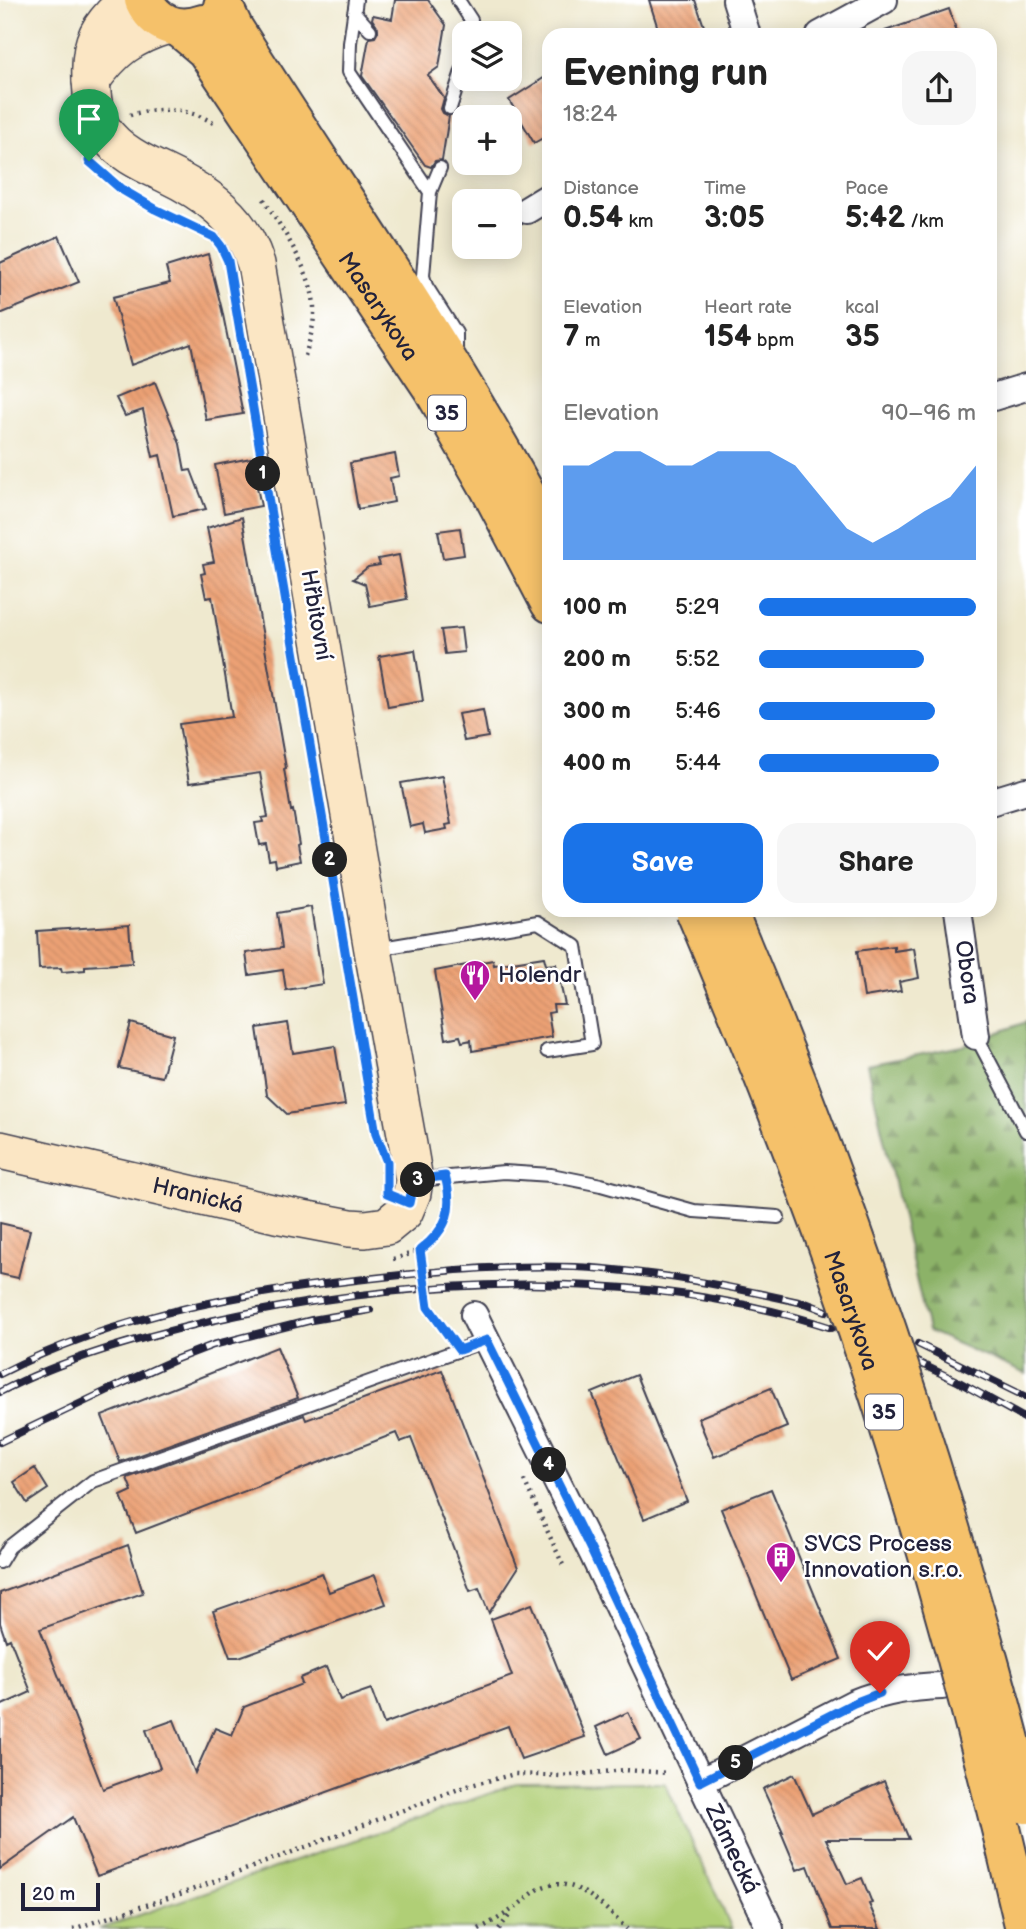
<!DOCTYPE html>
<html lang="en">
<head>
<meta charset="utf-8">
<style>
  body { margin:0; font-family:"Balsamiq Sans",sans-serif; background:#f6f6f6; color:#222; height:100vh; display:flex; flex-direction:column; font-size:26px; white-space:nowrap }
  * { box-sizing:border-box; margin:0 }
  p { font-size:23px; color:#767676 }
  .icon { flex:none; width:38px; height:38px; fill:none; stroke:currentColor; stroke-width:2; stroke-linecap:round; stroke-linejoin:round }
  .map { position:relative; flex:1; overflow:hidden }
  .sheet { position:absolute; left:542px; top:28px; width:455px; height:889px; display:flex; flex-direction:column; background:#fff; border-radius:21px; box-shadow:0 4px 18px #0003 }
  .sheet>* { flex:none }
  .fabs { position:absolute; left:452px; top:21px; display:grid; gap:14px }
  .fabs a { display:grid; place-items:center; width:70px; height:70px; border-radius:14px; background:#fff; box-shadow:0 4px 18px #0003; font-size:35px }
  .scale { position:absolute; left:21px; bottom:18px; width:79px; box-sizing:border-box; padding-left:7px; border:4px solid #22223b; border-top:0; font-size:19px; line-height:24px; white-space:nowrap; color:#22223b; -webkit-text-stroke:5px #fff; paint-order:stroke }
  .pin { position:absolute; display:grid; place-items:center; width:60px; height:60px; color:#fff; margin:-72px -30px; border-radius:50% 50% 50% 0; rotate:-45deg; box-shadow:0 0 7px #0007 }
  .pin .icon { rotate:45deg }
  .km { position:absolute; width:35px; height:35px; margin:-18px; border-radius:50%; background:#222; color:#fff; font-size:19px; line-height:35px; text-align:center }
  .round { display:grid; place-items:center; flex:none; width:74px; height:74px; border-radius:21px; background:#f6f6f6 }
  .summary { display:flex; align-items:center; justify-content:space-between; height:119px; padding:0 21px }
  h1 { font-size:38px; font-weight:700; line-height:52px }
  .metrics { display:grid; grid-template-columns:repeat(3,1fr); gap:10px; height:119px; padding:7px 21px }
  .metrics div { display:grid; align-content:center }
  .metrics b { font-size:30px; font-weight:700 }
  .metrics small { font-size:19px; font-weight:400 }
  .metrics p { font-size:19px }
  .chart { height:196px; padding:14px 21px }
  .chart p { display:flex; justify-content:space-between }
  .chart svg { width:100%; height:126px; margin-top:7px; fill:#1a73e8; opacity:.7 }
  .action { display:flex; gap:14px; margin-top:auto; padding:14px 21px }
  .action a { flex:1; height:80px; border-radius:21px; background:#1a73e8; color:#fff; font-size:28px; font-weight:700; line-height:80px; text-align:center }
  .action a+a { background:#f6f6f6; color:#222 }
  ul { padding:0 21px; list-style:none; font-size:23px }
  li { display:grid; grid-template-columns:112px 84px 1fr; align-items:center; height:52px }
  li i { height:18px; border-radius:9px; background:#1a73e8 }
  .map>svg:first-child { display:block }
</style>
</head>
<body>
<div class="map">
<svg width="1026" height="1929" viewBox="0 0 1026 1929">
  <defs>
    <pattern id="forest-firs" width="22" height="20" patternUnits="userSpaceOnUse" patternTransform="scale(1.75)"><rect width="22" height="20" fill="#8cb267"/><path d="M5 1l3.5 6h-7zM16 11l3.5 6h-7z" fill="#729056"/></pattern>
    <pattern id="building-back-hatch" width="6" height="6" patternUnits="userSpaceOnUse" patternTransform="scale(1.75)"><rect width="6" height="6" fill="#eca174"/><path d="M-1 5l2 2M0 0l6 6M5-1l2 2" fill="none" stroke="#ca8a65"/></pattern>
  </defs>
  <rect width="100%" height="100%" fill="#fff"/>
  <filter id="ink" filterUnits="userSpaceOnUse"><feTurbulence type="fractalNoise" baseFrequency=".0143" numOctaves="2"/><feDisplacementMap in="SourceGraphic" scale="14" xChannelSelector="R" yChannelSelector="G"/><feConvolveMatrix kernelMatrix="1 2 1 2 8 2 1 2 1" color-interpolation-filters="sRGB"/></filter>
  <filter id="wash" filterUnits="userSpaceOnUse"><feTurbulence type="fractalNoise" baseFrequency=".00686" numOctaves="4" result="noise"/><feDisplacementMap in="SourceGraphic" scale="28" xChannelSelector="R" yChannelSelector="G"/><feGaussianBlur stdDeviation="1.57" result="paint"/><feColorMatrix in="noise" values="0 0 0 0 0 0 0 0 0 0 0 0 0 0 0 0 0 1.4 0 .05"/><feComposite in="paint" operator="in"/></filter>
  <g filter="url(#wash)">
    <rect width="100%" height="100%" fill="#efe9cf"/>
    <path fill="#b0cf76" stroke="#697858" stroke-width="2" d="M665,1783L732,1929H99L517,1784Z"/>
    <path fill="url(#forest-firs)" stroke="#576a51" stroke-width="2" d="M1026,1022V1374L928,1331L867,1065L963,1046Z"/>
    <g id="blocks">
      <path fill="url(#building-back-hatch)" d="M395,0H428L446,25L439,67L428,75L444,98L441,109L443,113L449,116L442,160L435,161L431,167L425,165L362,76L369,38L375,37L378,32V28L372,19L373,15L392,19Z
        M649,0H695L707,35H660Z
        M949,9L958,35H885V31Z
        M550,74V134L534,143L509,100Z
        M59,236L79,282L0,314V263Z
        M208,254L222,310L243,414L206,420L191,343L131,365L113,297L170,283L166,267Z
        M155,382L180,444L185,471L191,470L206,509L173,516L160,455L153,457L143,410L125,416L116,398Z
        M395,454L399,476L390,478L394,502L358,509L350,463Z
        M251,458L261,506L224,513L215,465Z
        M242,517L286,768L284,769L291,811L293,810L299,844L297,845L300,861L276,866L275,859L269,860L266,844L259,845L255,823L263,822L262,818L268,817L260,773L189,783L179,724L232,717L212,597L206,598L201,574L205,573L203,564L214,562L207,528Z
        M460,528L464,555L443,558L438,531Z
        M399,555L407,599L370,606L365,584L353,579L368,567L380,565L378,559Z
        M461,628L464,652L445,654L441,630Z
        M415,650L423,701L388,707L379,656Z
        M483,710L488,737L464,741L458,714Z
        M442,776L451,824L446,825L447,829L425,833L423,824L410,827L401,783Z
        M311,907L323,984L286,990L283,970L249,975L246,953L282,948L277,913Z
        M129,925L132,963L85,966V970L62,972L61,968L39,969L37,931Z
        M894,946V951L914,948L919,978L899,982L901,991L864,997L857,951Z
        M544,957L546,965L556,964L565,1005H553L554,1012L548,1013L552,1037L472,1051L471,1040L462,1042L460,1036L446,1039L435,971L493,960L494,965Z
        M131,1023L173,1035L162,1077L119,1068Z
        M288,1023L293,1053L335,1046L345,1105L287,1114L267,1095L257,1028Z
        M0,1223L30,1230L18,1278L0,1274Z
        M277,1347L298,1398L120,1462L102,1416Z
        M442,1370L518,1568L489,1613L479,1588L470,1591L411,1438L400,1442L396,1433L136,1533L121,1496L132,1491L127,1478L304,1415L306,1420Z
        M636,1375L687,1501L644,1519L592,1393Z
        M771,1388L787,1427L714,1457L698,1418Z
        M35,1468L48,1489L27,1503L14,1482Z
        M771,1489L841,1659L791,1680L721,1509Z
        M128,1545L143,1593L40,1629L103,1789L160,1768L146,1730L174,1720L195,1773L215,1728L232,1735L244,1707L302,1684L300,1678L326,1667L340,1700L371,1689L384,1724L512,1676L491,1619L532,1604L585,1737L521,1759L508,1726L97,1876L73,1817L0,1869V1706L31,1692L10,1639L6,1641L0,1623V1593Z
        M322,1573L329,1592L375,1575L386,1604L239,1657H230L213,1611Z
        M628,1712L641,1739L608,1754L596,1727Z
        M794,1774L812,1814L884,1781L909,1839H826L847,1884L862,1878L872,1903L869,1904L880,1929H832L808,1866L797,1870L781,1832H783L763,1789Z"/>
    </g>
  </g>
  <g filter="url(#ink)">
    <use href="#blocks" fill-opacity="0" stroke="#414051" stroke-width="2"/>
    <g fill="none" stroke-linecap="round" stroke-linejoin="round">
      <g stroke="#414051" stroke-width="16">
        <path id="lane" d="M356,0L350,43L349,72L430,192
          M458,0L471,20L469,33
          M354,12L370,30
          M450,108L464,65
          M440,168L430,192L423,276L426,286L456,333V352
          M376,949L538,922L576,946L592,1044L547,1051
          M976,1036L1026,1131
          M417,1180L504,1172L551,1175L601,1185L694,1211L778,1217
          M0,1562L9,1547L93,1481L487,1340"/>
      </g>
      <g stroke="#414051" stroke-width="30">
        <g id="street">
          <path d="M736,0L747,35"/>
          <path d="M820,35L884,0"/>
          <path d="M527,210L550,196"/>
          <path d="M990,398L1026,387"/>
          <path d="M990,802L1026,791"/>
          <path id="s1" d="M958,910L976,1036"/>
          <path id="s2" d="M474,1315L593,1554L770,1929"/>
          <path d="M700,1782L854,1703C884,1691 910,1687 942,1686"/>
        </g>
      </g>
      <g stroke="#414051" stroke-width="40">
        <g id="secondary">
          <path d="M91,81C113,50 131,36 168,25"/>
          <path id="s3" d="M0,1150L276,1214L350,1228L365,1229L387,1226L404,1212L412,1193L414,1180L408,1145L373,950L256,264C242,218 206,193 164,173C142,163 117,151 103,130C93,114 92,97 91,79C89,40 99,26 127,0"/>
        </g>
      </g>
      <g stroke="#414051" stroke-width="42">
        <g id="primary">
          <path d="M144,0C155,24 178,33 203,24"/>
          <path d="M223,6L234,29C341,198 457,362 550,539"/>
          <path id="s4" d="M180,28L206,50L433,389L489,487L550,603"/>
        </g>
      </g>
      <path stroke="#414051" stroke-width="4.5" stroke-dasharray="2 5" stroke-linecap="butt" d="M130,115C158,107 191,107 216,125
        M124,191L155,209L184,222
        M264,199C282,230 316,276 314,313C314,327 309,342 305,356
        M420,1251L428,1307L449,1336
        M393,1259C425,1252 454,1229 449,1193
        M524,1480L563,1565
        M73,1929L189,1891L467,1786L515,1774L561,1776L625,1770L668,1773
        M479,1929C492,1922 505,1915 517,1906C525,1900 534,1891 543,1887C576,1874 606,1909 627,1929
        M499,1929L511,1913"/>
      <use href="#lane" stroke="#fff" stroke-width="12"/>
      <use href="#street" stroke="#fff" stroke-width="26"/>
      <use href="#secondary" stroke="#fbe6c4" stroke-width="37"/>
      <use href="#primary" stroke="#f5c16b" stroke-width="38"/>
      <g stroke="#22223b" stroke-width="8">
        <path id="rail" d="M918,1344L1026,1397
          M911,1359L959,1382L1026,1419
          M0,1374C118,1313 252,1291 383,1277C456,1269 531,1263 605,1269C674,1275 741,1289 808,1304L826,1311
          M0,1392C65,1358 139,1338 210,1321C406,1277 639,1265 832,1328
          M0,1442L123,1383L174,1360L213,1345L312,1320L370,1310"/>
      </g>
      <use href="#rail" stroke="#fff" stroke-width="5" stroke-dasharray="16" stroke-linecap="butt"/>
      <g stroke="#414051" stroke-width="42" stroke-linecap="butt">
        <g id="primary-bridge">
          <path id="s5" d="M695,910C764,1072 828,1236 882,1404C937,1577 984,1752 1025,1929"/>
          <path d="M727,910C813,1112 887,1318 950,1528C977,1619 1004,1711 1026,1804"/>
        </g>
      </g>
      <use href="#primary-bridge" stroke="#f5c16b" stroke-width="38"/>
    </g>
  </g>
  <g fill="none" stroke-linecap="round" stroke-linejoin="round" filter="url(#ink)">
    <g stroke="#fff" stroke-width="14">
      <path id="route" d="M89,161L121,189L155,209L214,237L221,246L228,261L376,1134L387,1162V1194L409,1203L414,1180L445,1176C454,1209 448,1229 420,1250L428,1307L459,1350L487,1340L593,1554L700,1782L854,1703L880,1693"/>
    </g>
    <use href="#route" stroke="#1a73e8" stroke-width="9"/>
  </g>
  <defs>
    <g id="restaurant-pin" transform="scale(1.575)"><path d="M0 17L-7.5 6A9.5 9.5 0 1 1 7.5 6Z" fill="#b5179e" stroke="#fff"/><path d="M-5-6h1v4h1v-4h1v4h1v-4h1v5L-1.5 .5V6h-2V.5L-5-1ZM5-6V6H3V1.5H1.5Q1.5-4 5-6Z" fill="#fff"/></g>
    <g id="building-pin" transform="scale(1.575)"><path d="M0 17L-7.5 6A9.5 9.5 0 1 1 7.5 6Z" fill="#b5179e" stroke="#fff"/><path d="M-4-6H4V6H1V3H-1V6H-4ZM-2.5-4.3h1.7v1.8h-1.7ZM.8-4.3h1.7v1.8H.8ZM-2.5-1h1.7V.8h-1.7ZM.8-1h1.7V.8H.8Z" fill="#fff"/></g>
  </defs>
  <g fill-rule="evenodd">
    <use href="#restaurant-pin" x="475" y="975"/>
    <use href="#building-pin" x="781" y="1557"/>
  </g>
  <g text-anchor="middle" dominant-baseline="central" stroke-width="5" stroke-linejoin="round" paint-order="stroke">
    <g fill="#fff" stroke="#646476" stroke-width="2">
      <rect x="428" y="395.5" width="38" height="35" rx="5"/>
      <rect x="865" y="1394.5" width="38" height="35" rx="5"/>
    </g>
    <g font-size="21" font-weight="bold" fill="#22223b">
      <text x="447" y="413">35</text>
      <text x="884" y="1412">35</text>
    </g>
    <g font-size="23" fill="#22223b" stroke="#fff">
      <text stroke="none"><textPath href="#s4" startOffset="343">Masarykova</textPath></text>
      <text transform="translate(316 615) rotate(80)">Hřbitovní</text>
      <text stroke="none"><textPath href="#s1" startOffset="63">Obora</textPath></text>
      <text stroke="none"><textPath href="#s3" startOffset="203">Hranická</textPath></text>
      <text stroke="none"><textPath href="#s5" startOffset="430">Masarykova</textPath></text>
      <text stroke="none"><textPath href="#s2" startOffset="593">Zámecká</textPath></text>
    </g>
    <g font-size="23" fill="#22223b" stroke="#fff" text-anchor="start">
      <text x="498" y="975">Holendr</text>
      <text x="804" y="1544">SVCS Process<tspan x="804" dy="26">Innovation s.r.o.</tspan></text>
    </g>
  </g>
</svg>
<div class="fabs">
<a><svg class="icon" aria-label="layers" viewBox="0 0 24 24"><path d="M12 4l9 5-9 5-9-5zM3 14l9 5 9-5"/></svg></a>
<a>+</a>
<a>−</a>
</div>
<div class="scale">20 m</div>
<div class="pin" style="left:89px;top:161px;background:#1e9e55"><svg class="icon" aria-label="arrive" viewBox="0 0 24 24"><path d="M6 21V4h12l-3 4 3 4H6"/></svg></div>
<div class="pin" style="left:880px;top:1693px;background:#d93025"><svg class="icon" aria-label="check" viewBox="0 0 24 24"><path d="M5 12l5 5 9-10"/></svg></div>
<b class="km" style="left:263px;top:474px">1</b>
<b class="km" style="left:330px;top:860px">2</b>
<b class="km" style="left:418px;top:1180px">3</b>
<b class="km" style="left:549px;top:1465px">4</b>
<b class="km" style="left:736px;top:1763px">5</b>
<section class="sheet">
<div class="summary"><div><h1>Evening run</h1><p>18:24</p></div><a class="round"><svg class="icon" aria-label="share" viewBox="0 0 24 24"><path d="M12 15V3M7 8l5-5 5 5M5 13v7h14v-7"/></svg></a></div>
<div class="metrics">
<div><p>Distance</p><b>0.54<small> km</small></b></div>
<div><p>Time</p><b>3:05</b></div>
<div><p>Pace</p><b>5:42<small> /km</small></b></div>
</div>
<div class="metrics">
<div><p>Elevation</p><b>7<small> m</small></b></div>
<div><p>Heart rate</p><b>154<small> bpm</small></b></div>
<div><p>kcal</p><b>35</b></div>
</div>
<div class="chart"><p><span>Elevation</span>90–96 m</p>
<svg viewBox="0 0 160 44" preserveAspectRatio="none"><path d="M0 44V11L10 11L20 6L30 6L40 11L50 11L60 6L70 6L80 6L90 11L100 22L110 33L120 38L130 33L140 27L150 22L160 11V44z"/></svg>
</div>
<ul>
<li><b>100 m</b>5:29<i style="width:100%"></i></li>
<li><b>200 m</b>5:52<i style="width:76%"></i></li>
<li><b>300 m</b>5:46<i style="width:81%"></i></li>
<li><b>400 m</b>5:44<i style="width:83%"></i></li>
</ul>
<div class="action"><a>Save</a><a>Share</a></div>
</section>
</div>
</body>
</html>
